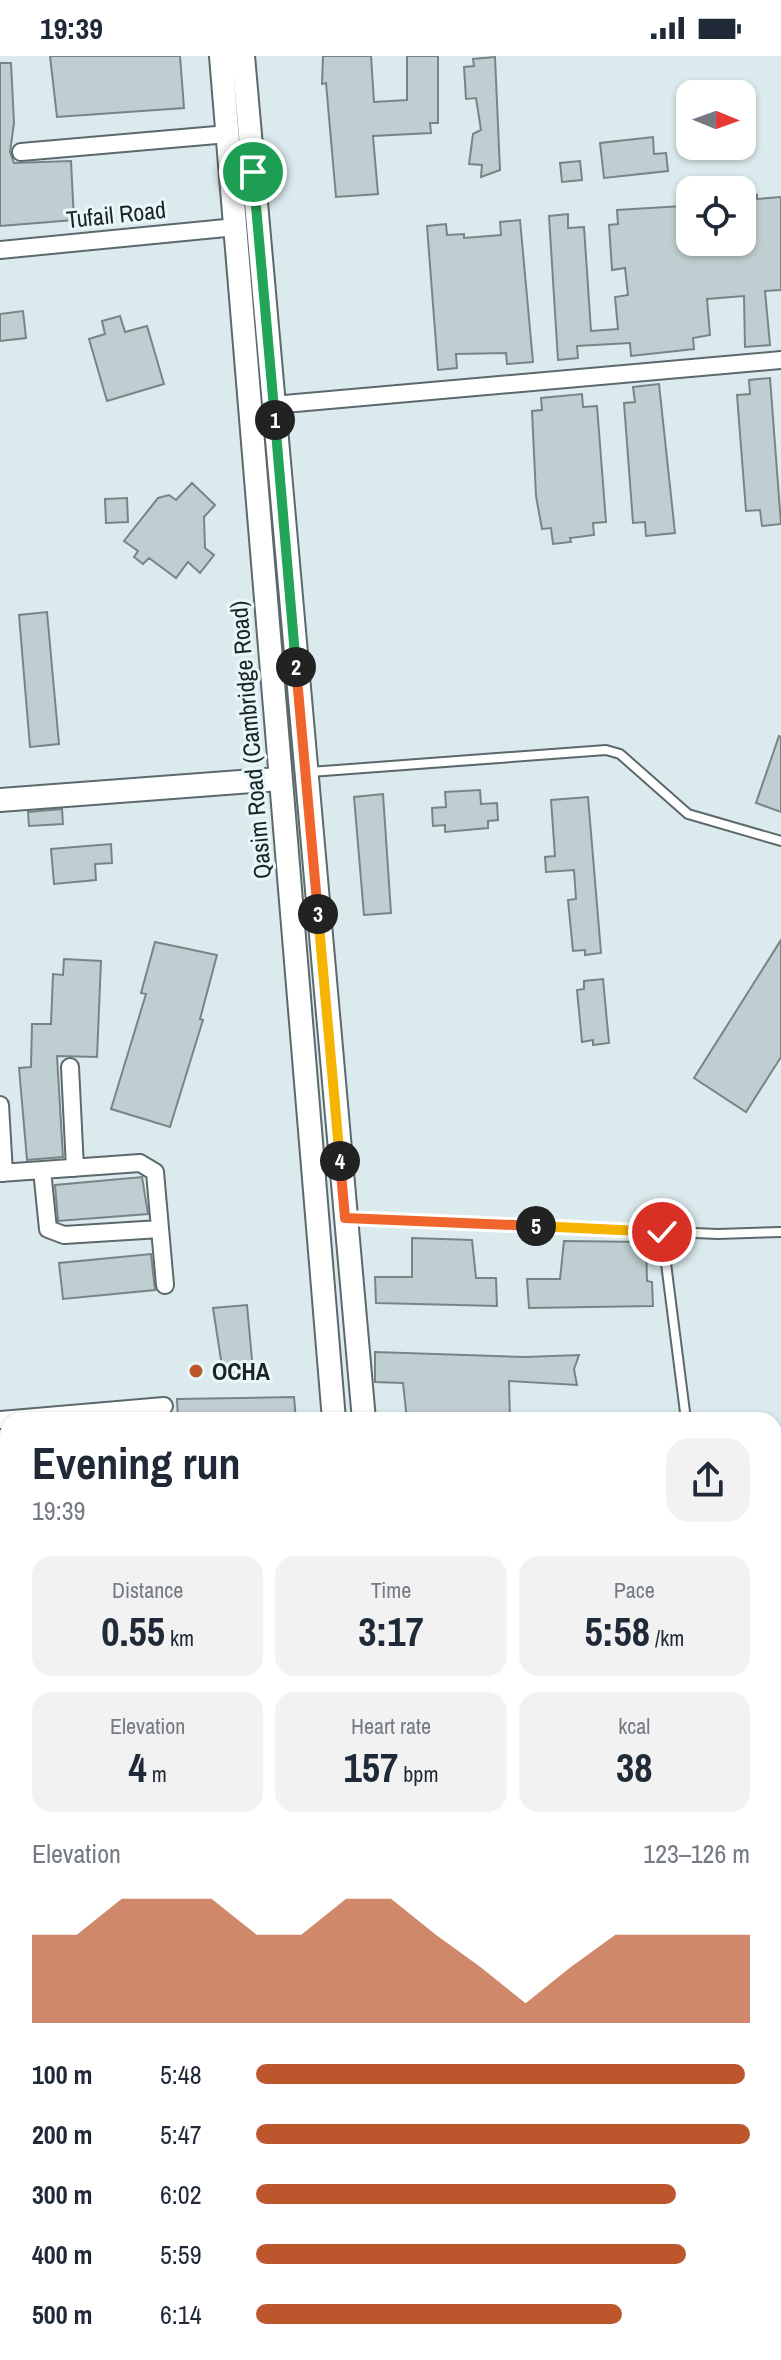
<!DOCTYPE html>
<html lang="en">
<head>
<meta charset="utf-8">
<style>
  body { margin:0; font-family:"Archivo Narrow",sans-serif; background:#f2f2f3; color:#1f2937; height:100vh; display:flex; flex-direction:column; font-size:30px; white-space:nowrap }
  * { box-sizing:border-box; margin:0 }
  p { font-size:26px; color:#747a83 }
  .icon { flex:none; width:44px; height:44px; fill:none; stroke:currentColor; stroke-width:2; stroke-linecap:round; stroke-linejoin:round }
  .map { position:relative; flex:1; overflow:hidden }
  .details { position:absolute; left:0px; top:1356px; width:782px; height:948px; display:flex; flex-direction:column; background:#fff; border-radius:24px 24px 0 0; box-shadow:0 2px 6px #0004 }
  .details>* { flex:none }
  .needle { width:52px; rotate:91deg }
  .buttons { position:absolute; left:676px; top:24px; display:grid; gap:16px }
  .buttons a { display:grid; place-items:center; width:80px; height:80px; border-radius:16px; background:#fff; box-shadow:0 2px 6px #0004; font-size:40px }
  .pin { position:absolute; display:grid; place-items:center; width:68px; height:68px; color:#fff; margin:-34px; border:4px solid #fff; border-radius:50%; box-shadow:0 2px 8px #0007 }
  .km { position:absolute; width:40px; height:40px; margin:-20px; border-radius:50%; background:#222; color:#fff; font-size:22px; line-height:40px; text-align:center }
  .round { display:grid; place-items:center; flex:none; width:84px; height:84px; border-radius:24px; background:#f2f2f3 }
  .head { display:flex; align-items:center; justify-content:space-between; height:136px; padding:0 32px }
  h1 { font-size:44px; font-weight:800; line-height:60px }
  .stats { display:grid; grid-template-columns:repeat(3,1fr); gap:12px; height:136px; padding:8px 32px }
  .stats div { display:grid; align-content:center; border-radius:20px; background:#f2f2f3; text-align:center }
  .stats b { font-size:40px; font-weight:800 }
  .stats small { font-size:22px; font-weight:400 }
  .stats p { font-size:22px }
  .chart { height:224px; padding:16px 32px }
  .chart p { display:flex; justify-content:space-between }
  .chart svg { width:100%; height:144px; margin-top:8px; fill:#bd562c; opacity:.7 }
  ul { padding:0 32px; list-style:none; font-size:26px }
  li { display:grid; grid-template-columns:128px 96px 1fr; align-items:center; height:60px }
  li i { height:20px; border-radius:10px; background:#bd562c }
  .status { display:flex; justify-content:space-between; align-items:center; height:56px; padding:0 40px; background:#fff; direction:ltr }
  .status svg { height:22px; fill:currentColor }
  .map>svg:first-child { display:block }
</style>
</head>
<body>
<div class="status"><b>19:39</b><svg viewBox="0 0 49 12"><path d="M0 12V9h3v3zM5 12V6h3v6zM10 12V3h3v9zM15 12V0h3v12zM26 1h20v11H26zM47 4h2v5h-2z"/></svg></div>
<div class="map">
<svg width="781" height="2304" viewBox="0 0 781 2304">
  <rect width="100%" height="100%" fill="#dbebed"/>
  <path fill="#bfced0" stroke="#778587" stroke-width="2" d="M50,0H180L184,52L57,61Z
    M323,0H371L374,46L407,44V0H438V67H430L431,77L373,80L378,138L336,141L326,27L322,28Z
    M495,1L500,114L481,121L482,109L469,108L473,78L481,74L476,42L466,43L464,11L474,10L473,3Z
    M0,7H11L14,67L10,96L14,107L71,105L74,164L0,170Z
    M653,81L654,98L666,97L668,115L604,122L600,87Z
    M580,105L582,124L562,126L560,107Z
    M757,139V143L781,141V234L765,235L770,289L745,291L744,240L707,243L710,279L693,282L694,293L631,300L630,287L577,290L578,302L558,304L549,160L568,158V172L584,171L591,275L618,273L615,241L628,239L625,212L612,214L609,169L618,168L617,154L682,150L683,162H690V197L736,194L735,186H742V141Z
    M520,164L533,306L507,308L506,297L456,298L457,312L438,314L427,170L446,168L447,179L464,178V182L501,179L500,166Z
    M23,255L26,282L0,285V258Z
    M120,260L125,276L147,270L164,328L107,345L89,283L105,278L102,265Z
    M770,322L781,468L762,470L760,454L746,455L737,339L750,338L749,324Z
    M659,328L675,477L646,480L645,466L633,467L624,347L635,346L633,331Z
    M582,338L583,351L597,350L606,466L593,467L594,479L570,482L571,486L553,488L551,472L542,473L536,440L532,355L542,354L541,342Z
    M192,427L215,449L204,461L205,492L214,499L200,517L188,506L176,522L149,502L143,508L134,501L138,495L124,485L158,442L169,439L176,444Z
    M127,442L128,466L106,467L105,443Z
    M47,556L59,688L30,691L19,559Z
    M779,680L781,681V756L756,747Z
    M480,734L481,748L497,747L498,764L488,765V772L445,776V769L433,770L432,752L446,751L445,736Z
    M383,738L391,857L364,859L354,741Z
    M588,741L601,897L585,899V894L573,895L568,844L576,843L574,814L546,816L545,801L555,800L551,744Z
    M62,753L63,768L29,770L28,756Z
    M111,788L112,807L95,808L96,824L54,828L51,793Z
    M781,884V1001L746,1056L694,1022Z
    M155,886L217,899L200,963L203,964L170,1071L111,1053L146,938L141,937Z
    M64,903L101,905L97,1001L57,1000L63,1101L27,1104L19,1012L31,1011L32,968H51L53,918L63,919Z
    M603,923L609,987L593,989V984L582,986L577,934L584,933V925Z
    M142,1121L148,1158L58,1165L55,1129Z
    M412,1182L472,1184L476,1222H496L497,1250L376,1247L375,1221H412Z
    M564,1185L646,1186L647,1225L652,1226L653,1250L529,1252L527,1223H560Z
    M151,1198L155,1234L63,1243L59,1207Z
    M247,1249L253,1315L223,1317L213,1252Z
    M375,1296L525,1301L579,1299L574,1313L577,1329L509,1325L510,1363L407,1364L403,1327L375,1326Z
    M294,1341L296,1364H178L177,1343Z"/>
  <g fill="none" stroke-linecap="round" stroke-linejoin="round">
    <g stroke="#5c696c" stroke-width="12">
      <path id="lane" d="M310,716L606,694L620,698L688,758L781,785
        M346,1162L718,1178L781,1176
        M662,1176L686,1364
        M774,1416H781
        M774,1577L781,1576
        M522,2296L523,2304
        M569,2296L592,2304
        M625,2304L627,2296"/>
    </g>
    <g stroke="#5c696c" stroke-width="20">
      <path id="street" d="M21,96L228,78
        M0,194L236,171
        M273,349L781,304
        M70,1011L75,1112
        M0,1049L4,1117
        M42,1114L48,1173L64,1179L160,1173
        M0,1117L140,1107L155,1116L165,1229
        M0,1364L164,1350
        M0,1500L8,1499
        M0,1648H8"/>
    </g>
    <g stroke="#5c696c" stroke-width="26">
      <path id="secondary" d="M221,0L334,1364
        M243,0L364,1364
        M0,744L279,723
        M774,1769H781
        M0,1833L8,1832
        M0,2126L8,2215
        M15,2296L16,2304
        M420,2296L421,2304
        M443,2296L444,2304"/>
    </g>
    <use href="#lane" stroke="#fff" stroke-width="8"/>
    <use href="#street" stroke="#fff" stroke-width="16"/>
    <use href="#secondary" stroke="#fff" stroke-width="22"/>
  </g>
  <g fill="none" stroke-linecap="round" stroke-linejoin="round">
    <g stroke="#fff" stroke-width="16">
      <path id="split-1" d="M253,116L275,364"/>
    </g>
    <g stroke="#fff" stroke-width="16">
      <path id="split-2" d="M275,364L296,611"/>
    </g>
    <g stroke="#fff" stroke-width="16">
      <path id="split-3" d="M296,611L318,858"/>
    </g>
    <g stroke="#fff" stroke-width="16">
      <path id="split-4" d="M318,858L340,1105"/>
    </g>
    <g stroke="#fff" stroke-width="16">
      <path id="split-5" d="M340,1105L345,1162L536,1170"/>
    </g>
    <g stroke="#fff" stroke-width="16">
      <path id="split-6" d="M536,1170L662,1176"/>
    </g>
    <use href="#split-1" stroke="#22a559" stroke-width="10"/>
    <use href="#split-2" stroke="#22a559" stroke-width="10"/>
    <use href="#split-3" stroke="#f0652b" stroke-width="10"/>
    <use href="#split-4" stroke="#f5b400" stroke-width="10"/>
    <use href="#split-5" stroke="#f0652b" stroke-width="10"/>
    <use href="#split-6" stroke="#f5b400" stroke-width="10"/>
  </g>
  <circle fill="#bd562c" stroke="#e8f8fa" stroke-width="3" cx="196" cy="1315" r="8"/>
  <g text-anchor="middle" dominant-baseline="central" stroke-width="6" stroke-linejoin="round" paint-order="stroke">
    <g font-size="24" fill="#1d2324" stroke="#e8f8fa">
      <text transform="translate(116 158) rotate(-6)">Tufail Road</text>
      <text transform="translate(250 684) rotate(-95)">Qasim Road (Cambridge Road)</text>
    </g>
    <g font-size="24" font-weight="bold" fill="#1d2324" stroke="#e8f8fa" text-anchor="start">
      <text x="212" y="1315">OCHA</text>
    </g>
  </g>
</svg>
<div class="buttons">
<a><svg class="needle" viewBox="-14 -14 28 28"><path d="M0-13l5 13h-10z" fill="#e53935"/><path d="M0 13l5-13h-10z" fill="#747a83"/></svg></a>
<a><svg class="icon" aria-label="locate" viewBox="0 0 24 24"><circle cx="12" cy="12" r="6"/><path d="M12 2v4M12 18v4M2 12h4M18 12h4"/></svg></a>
</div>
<div class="pin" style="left:253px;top:116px;background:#1e9e55"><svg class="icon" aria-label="arrive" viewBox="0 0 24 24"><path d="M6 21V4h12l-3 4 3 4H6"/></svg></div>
<div class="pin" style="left:662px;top:1176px;background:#d93025"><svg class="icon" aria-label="check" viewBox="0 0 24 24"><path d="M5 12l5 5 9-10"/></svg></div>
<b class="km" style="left:275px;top:364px">1</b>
<b class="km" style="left:296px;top:611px">2</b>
<b class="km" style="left:318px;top:858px">3</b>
<b class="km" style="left:340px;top:1105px">4</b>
<b class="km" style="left:536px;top:1170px">5</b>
<section class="details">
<div class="head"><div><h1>Evening run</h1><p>19:39</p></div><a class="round"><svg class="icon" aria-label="share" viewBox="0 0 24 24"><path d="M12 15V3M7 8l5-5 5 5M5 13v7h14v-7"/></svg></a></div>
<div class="stats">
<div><p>Distance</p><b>0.55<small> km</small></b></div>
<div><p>Time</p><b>3:17</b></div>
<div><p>Pace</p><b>5:58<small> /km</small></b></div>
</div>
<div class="stats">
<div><p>Elevation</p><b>4<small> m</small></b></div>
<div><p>Heart rate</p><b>157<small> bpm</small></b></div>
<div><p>kcal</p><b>38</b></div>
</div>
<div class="chart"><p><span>Elevation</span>123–126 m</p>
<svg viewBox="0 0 160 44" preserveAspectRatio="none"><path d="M0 44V17L10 17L20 6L30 6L40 6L50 17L60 17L70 6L80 6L90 17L100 27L110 38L120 27L130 17L140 17L150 17L160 17V44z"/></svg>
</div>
<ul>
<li><b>100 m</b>5:48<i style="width:99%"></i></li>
<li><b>200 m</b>5:47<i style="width:100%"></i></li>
<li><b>300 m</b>6:02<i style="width:85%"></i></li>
<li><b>400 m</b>5:59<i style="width:87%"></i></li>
<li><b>500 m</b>6:14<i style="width:74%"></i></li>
</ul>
</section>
</div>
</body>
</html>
